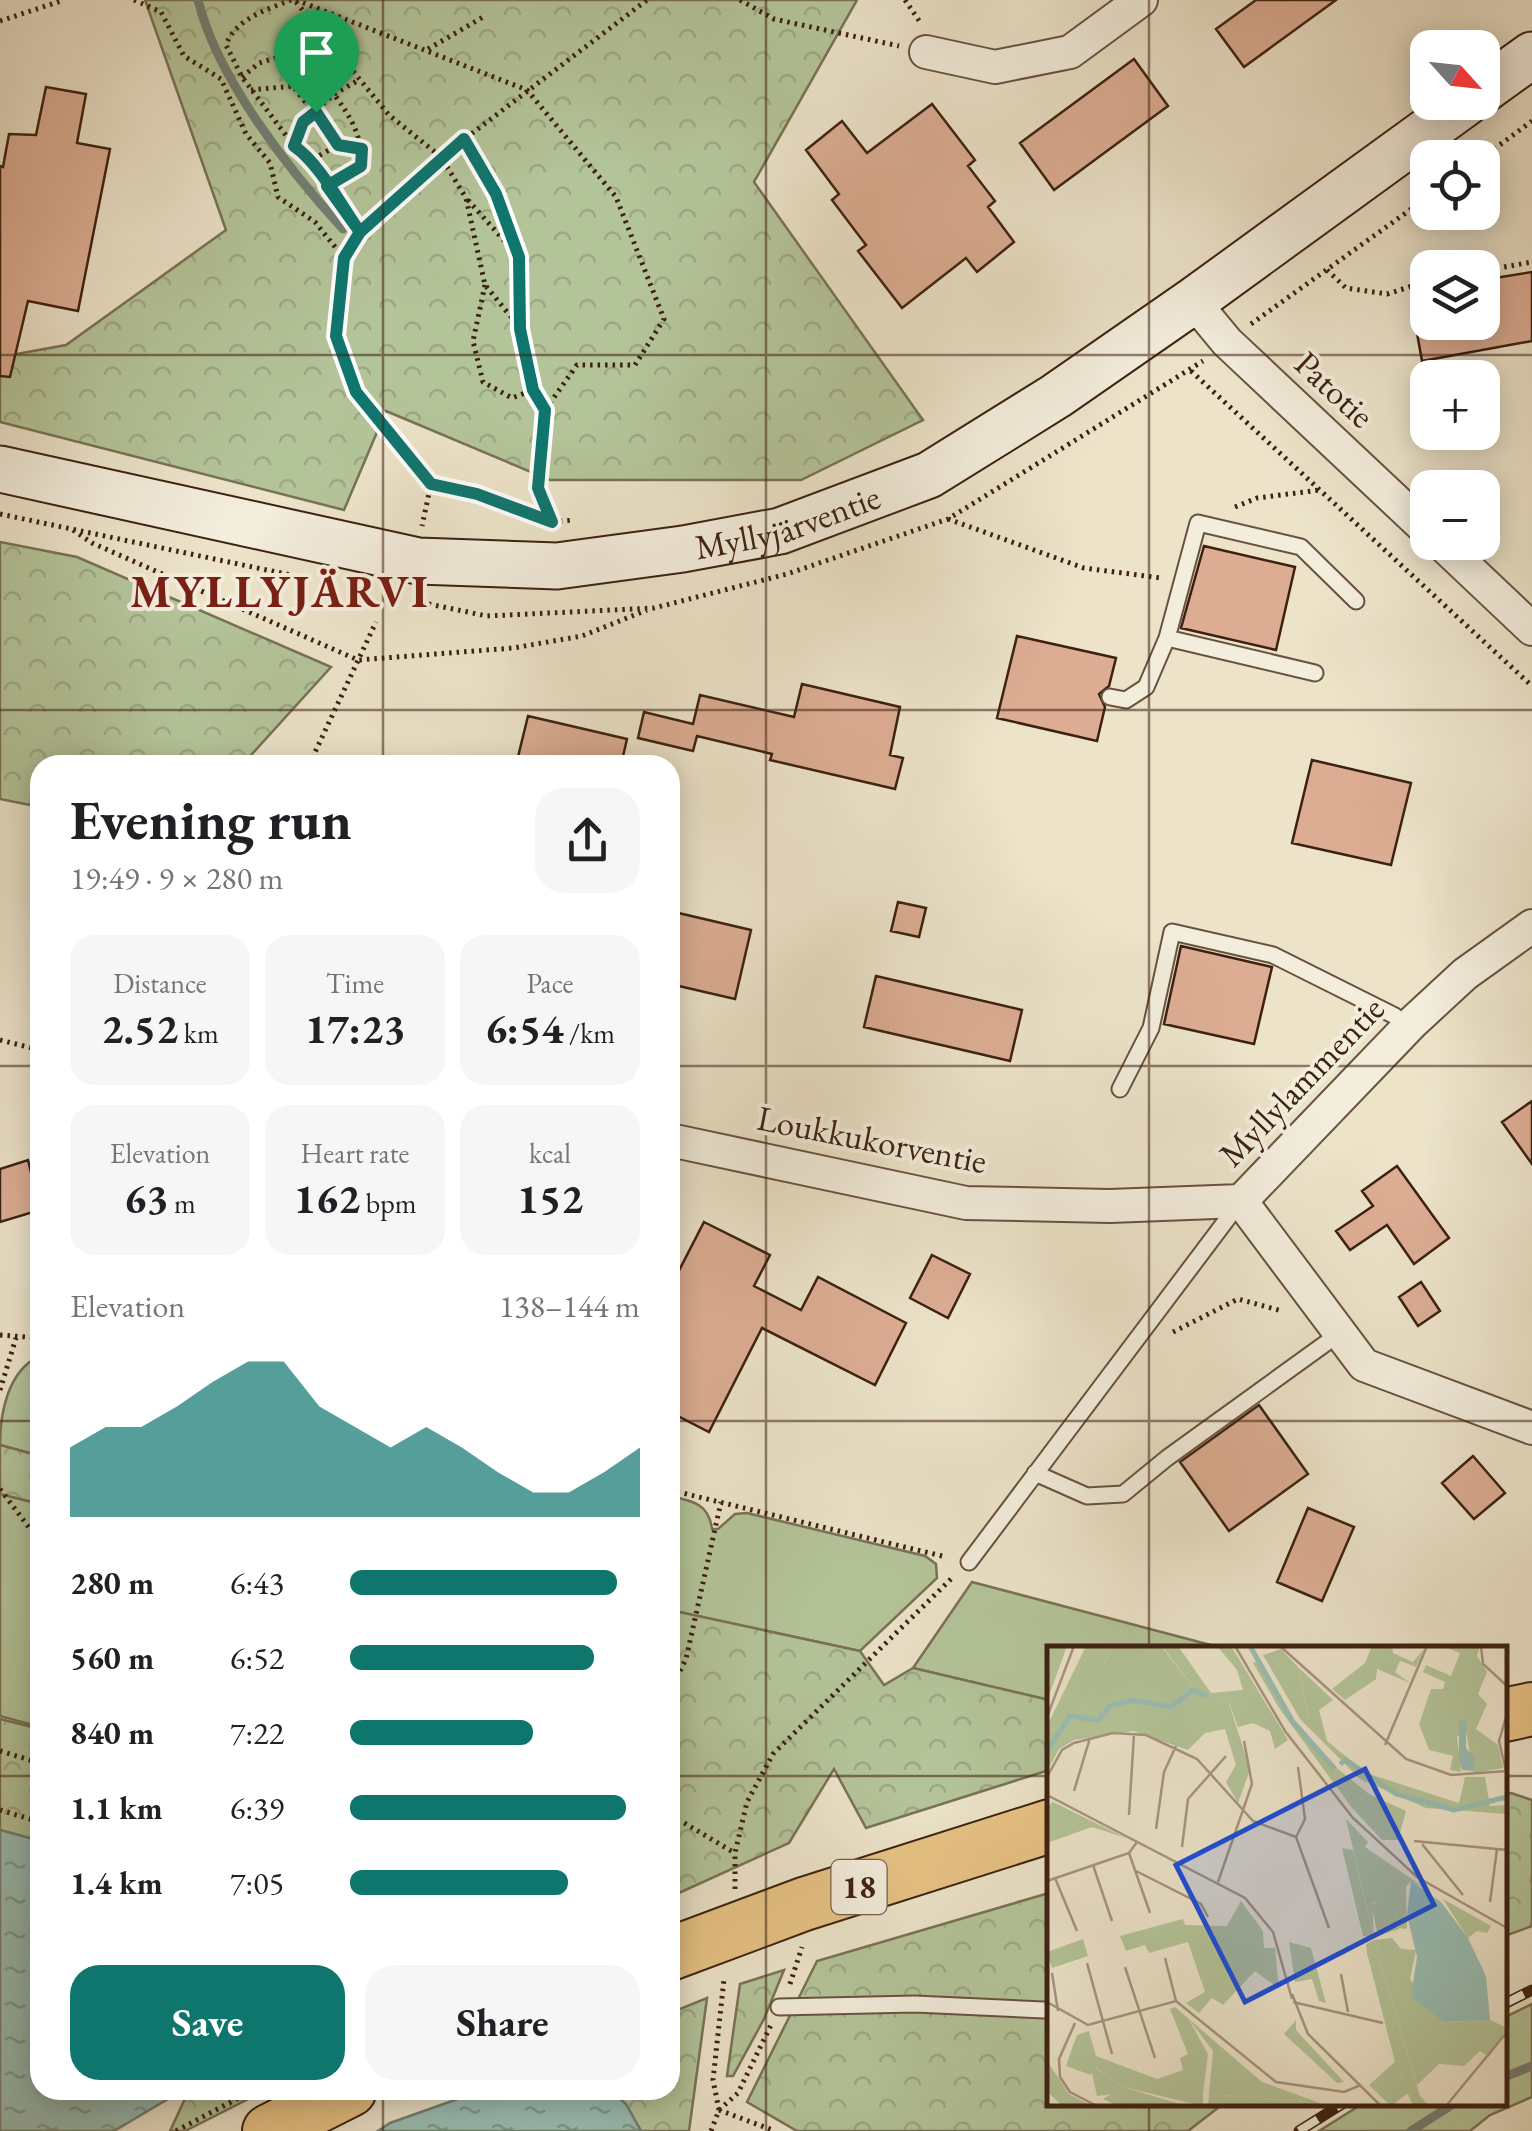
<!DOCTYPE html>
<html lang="en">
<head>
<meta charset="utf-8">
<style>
  body { margin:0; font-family:"EB Garamond",serif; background:#f6f6f6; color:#202124; height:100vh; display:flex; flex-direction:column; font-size:38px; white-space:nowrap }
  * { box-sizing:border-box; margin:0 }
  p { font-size:32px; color:#757577 }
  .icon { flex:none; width:55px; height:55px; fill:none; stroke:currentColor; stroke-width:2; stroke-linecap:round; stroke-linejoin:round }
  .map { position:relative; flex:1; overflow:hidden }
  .sheet { position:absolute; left:30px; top:755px; width:650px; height:1345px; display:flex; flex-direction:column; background:#fff; border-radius:30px; box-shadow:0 5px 25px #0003 }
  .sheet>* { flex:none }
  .needle { width:65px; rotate:117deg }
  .fabs { position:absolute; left:1410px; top:30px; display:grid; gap:20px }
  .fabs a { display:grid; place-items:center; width:90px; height:90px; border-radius:20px; background:#fff; box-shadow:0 5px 25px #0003; font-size:50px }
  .pin { position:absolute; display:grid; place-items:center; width:85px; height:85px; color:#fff; margin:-102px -42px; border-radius:50% 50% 50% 0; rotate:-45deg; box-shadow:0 0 10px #0007 }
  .pin .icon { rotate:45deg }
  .round { display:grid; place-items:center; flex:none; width:105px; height:105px; border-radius:30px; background:#f6f6f6 }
  .overview { display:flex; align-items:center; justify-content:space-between; height:170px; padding:0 40px }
  h1 { font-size:55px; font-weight:700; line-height:75px }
  .stats { display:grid; grid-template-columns:repeat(3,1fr); gap:15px; height:170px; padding:10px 40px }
  .stats div { display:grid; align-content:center; border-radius:25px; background:#f6f6f6; text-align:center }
  .stats b { font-size:42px; font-weight:700 }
  .stats small { font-size:28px; font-weight:400 }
  .stats p { font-size:28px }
  .chart { height:280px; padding:20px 40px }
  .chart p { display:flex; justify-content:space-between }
  .chart svg { width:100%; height:180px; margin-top:10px; fill:#0f766e; opacity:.7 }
  .cta { display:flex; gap:20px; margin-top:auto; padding:20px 40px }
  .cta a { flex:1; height:115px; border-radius:30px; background:#0f766e; color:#fff; font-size:40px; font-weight:700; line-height:115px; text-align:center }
  .cta a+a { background:#f6f6f6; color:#202124 }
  ul { padding:0 40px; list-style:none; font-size:32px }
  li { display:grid; grid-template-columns:160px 120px 1fr; align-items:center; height:75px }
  li i { height:25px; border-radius:12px; background:#0f766e }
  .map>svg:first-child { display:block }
</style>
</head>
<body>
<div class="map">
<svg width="1532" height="2131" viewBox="0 0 1532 2131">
  <defs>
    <pattern id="forest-crowns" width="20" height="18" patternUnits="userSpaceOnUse" patternTransform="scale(2.5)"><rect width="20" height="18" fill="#b4c499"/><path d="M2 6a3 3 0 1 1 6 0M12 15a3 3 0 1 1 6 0" fill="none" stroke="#9ca883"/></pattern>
    <pattern id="water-ripples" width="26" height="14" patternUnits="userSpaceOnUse" patternTransform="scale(2.5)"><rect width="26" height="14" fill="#99beb4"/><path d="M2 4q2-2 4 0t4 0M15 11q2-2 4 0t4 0" fill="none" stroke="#7e9a91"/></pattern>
  </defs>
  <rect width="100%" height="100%" fill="#ece3c9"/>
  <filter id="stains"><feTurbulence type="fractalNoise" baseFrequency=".002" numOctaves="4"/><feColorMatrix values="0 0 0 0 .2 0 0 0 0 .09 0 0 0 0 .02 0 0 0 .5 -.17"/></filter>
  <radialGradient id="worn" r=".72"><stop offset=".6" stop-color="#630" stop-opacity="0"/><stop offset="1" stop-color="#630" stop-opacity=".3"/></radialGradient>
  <path fill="#b4c499" stroke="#787255" stroke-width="2.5" d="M40,1356V1456L0,1445C0,1413 8,1370 40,1356Z
    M0,1494L40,1504V1727L0,1716Z
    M670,1496C693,1501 709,1504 712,1529H718L735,1514L747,1513L925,1556L936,1564L937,1578L860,1651L670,1610Z
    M972,1582L1222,1648H1050L1049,1700L913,1668Z
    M1532,2004V2097L1490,2115L1470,2131H1319L1362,2104H1504L1505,2017Z"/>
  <path fill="url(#forest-crowns)" stroke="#787255" stroke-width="2.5" d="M145,0H857L754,182L923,420L801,480H550L386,411L344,510L0,422V357L66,345L226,230Z
    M0,542L77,557L331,667L242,765H40V807L0,799Z
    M0,1445L40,1456V1504L0,1494Z
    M670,1610L860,1651L884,1685L913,1668L1049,1700V1770L866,1828L834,1769L789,1843L670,1897Z
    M0,1719L40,1729V1841L0,1830Z
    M1511,1793L1532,1800V1926L1505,1936L1504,1794Z
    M1049,1893L1050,2104H1223L1188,2131H797L747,2102L817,1961Z
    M784,1970L764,2019L733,2076H727L740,1984Z
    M707,1998L689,2131H641L626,2105L610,2090H670V2013Z
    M189,2090H266L185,2131H170Z"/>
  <path fill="url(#water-ripples)" stroke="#747f73" stroke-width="2.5" d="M0,1830L40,1841V2090H183L114,2131H0Z
    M483,2090H610L626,2104L641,2131H378L390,2123Z"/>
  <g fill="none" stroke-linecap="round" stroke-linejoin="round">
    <path stroke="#747f73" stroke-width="9" d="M198,0C217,78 289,170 343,229
      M1504,2077L1532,2066
      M1411,2131L1453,2104"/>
  </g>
  <path fill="#dcad93" stroke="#3c2111" stroke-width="2.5" d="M1256,0H1336L1244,67L1216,29Z
    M1134,59L1168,106L1054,190L1020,143Z
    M46,87L86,94L77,143L110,149L78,311L28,301L10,377L0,376V166L3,167L9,134L36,135Z
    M932,104L975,160L968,166L995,201L988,207L1014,242L977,272L966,258L902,308L858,251L866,245L832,200L839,194L806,150L842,121L867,153Z
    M1532,272V341L1422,361L1415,322H1482V280Z
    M1204,546L1295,567L1276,650L1181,628Z
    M1017,636L1116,658L1109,686L1099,694L1105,707L1097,741L997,718Z
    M802,684L900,707L890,755L903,758L895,789L770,760L772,754L697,736L693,751L638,738L644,712L693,724L700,695L794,717Z
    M528,716L627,739L621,765H516Z
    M1312,760L1411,783L1391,865L1292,843Z
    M898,902L926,908L919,937L891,931Z
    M670,911L751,930L735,999L670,984Z
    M1181,946L1272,967L1254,1044L1164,1024Z
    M876,976L1022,1010L1010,1061L864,1027Z
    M1532,1101V1164L1502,1122Z
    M28,1160L40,1210L0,1222V1169Z
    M1397,1166L1449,1238L1414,1264L1387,1225L1350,1250L1336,1231L1373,1206L1362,1191Z
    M704,1222L770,1255L754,1286L801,1310L818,1277L906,1323L875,1385L762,1328L709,1432L670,1412V1288Z
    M932,1255L970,1274L948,1318L910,1298Z
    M1421,1282L1440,1311L1418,1326L1399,1297Z
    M1259,1405L1308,1474L1229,1531L1180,1462Z
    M1473,1456L1505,1493L1474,1519L1442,1483Z
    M1308,1508L1354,1527L1322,1601L1277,1582Z"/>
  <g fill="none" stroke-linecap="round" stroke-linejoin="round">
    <g stroke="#68523f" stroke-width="19">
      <path id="service" d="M1315,673L1167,638L1198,523L1301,547L1356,601
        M1110,697L1126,700L1146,687L1167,638
        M1120,1089L1151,1028L1172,932L1273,955L1395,1016
        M1035,1473L1087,1496L1123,1494L1167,1458L1340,1333
        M969,1562L1240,1202
        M779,2007L915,2004L1044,2010"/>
    </g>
    <g stroke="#68523f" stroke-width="36">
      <path id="minor" d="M926,52L995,67L1070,52L1141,0
        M1193,301L1227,342L1428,531
        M1440,542L1532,629
        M670,1140L966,1203L1110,1206L1241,1201
        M1241,1201L1412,1023L1465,974L1532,926
        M1241,1201L1364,1365L1532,1428"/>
    </g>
    <g stroke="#3c2111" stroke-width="49">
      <g id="secondary">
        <path d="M1482,91L1532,55"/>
        <path id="s1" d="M0,469L418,561L557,566L683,549L780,531L929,475L1056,396L1193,301L1467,102"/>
      </g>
    </g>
    <g stroke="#3c2111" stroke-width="56">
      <path id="trunk" d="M1504,1715L1532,1709
        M670,1954L804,1904L1050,1826
        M269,2131L350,2090"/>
    </g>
    <path stroke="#3c2111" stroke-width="5" stroke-dasharray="2.5 5" stroke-linecap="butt" d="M134,0L161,12L184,56L221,79L246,134L270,163L278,197L315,222L344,258
      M291,0C268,9 235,19 226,45L242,77L294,146L313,159L327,186L360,231
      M296,0L527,90L616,197L664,319L635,365H577L545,410
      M740,0L774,19L899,46
      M905,0L920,22
      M296,2L389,115L441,157L360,231L344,258L339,280L336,336L356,392L431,484L422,526
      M0,21L64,0
      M428,49L485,16
      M284,55L328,41
      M242,77L259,63L284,55L306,14
      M251,90L293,86L338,145L362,149
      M464,139L497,194L519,257L521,329L533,390L545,410L538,488L552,522
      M294,146L303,122L334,94L359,80
      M1482,158L1532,121
      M313,159L338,145
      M327,186L361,166C363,136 351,118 334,94
      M468,200L517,255
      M1327,270L1346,288L1387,294L1428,281
      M1482,271L1532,262
      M485,285L473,341L483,382L512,398L533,390
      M1251,324L1428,197
      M521,329L485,285L466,198L441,157L647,0
      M1191,371L1532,686
      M431,484L477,494L552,522L574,520
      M1235,507L1257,498L1320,490
      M0,514L305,578
      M948,519L1084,568L1161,578
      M73,530L92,543L358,660L513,648L582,636L647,610
      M414,601L487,616L654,608L787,574L948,519L1203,361
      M309,765L376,622
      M0,1040L40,1050
      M1173,1332L1238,1299L1282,1311
      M0,1335L40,1338
      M0,1390L16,1338
      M0,1489L40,1542
      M670,1490L946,1557
      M670,1691L686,1659L721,1502
      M0,1751L40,1763
      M0,1810L40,1822
      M670,1819L681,1821L733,1852
      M735,1889V1853L747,1802L773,1754L952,1578
      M790,1984L802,1947
      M719,2110L713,2080L724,1979
      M719,2110L775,2131
      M176,2131L244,2095
      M711,2131L719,2110L738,2093L771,2025"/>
    <use href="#service" stroke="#f3eddc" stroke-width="15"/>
    <use href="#minor" stroke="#f3eddc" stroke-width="32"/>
    <use href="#secondary" stroke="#f3eddc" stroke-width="45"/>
    <use href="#trunk" stroke="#e6c284" stroke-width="52"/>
    <g stroke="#3c2111" stroke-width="11">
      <path id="rail" d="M1504,2004L1532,1990
        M1299,2131L1342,2104"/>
    </g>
    <use href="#rail" stroke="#f3eddc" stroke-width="8" stroke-dasharray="22" stroke-linecap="butt"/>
  </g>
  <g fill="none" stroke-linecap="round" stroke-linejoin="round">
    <g stroke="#fff" stroke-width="20">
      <path id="route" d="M316,112L303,122L294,146C320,164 340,204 360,232L344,258L336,336L356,392L431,484L477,494L552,522L538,488L545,410L533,390L520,329L519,257L496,194L464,139L360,232L327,186L361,166L362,149L338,145L316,112"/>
    </g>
    <use href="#route" stroke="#0f766e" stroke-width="12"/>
  </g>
  <path fill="none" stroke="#3c2111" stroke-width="2.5" stroke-opacity="0.55" d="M383,0V765M766,0V2131M1149,0V1648M0,355H1532M0,710H1532M0,1066H40M670,1066H1532M0,1421H40M670,1421H1532M0,1776H40M670,1776H1050M1504,1776H1532M383,2090V2131M1149,2104V2131"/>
  <g text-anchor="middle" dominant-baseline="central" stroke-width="8" stroke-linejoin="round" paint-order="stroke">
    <rect fill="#f3eddc" stroke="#735e4e" stroke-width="2.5" x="831.5" y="1860" width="55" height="54" rx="8"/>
    <g font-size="32" font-weight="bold" fill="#3c2111">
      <text x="859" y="1887">18</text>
    </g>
    <g font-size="35" fill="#3c2111" stroke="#f3eddc">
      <text transform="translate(1335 389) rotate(43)">Patotie</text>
      <text stroke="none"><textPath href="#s1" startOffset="802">Myllyjärventie</textPath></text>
      <text transform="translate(1301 1081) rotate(-46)">Myllylammentie</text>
      <text transform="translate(872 1139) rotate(11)">Loukkukorventie</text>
    </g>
    <g font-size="45" font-weight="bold" letter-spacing="2.5" fill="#7a1f14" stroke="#f3eddc">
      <text x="280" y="591">MYLLYJÄRVI</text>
    </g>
  </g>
  <g transform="translate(1047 1646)">
    <rect width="460" height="460" fill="#ece3c9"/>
    <path d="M39,0H66L27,79V94L12,103L0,125L1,78ZM115,0H131L164,47L196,44L190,24L170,0H184L241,94L228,103L223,85L206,77L191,81L181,54L150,46ZM212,14L243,69L286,119L289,140L232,62L206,17ZM251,21L286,54L272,64L280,95L319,127L412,157L418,131H438L443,160L460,159V168L379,162L313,133L253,73L262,71ZM295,202L306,204L327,291L316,290ZM345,253L352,283L331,290L324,258ZM327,294L373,450L382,460H366L348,416L320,307L319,298ZM24,405L156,448V460L76,441L48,421L44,429L19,420ZM162,448L273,457L274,460H161Z" fill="#b4c499"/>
    <path d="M0,0H20L0,55ZM66,0H114L150,46L181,54L203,124L191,157L179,136L189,119L178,83L158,87L141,104L86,85L27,94V79ZM325,0H345L346,7L366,16L377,3L369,21L353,15L348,26L363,37L330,23L329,33L298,54L285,43L318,17ZM396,0H433L430,10L440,26L431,48L440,58L429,83L410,90L414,126L403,124L406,110L382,104L372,78L384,43H396L398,36L376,26L379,19L404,30L413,7ZM234,3L251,21L262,72L253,73L216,9ZM286,119L322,148L359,165L351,194H335L305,162L289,140ZM6,156L79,192L45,181L0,197V161ZM299,173L321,196L318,201L381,244L364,235L359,241L360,283L352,282L345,254L325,257L327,291ZM396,253L444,280L440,287L430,285L421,292ZM194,255L216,285L217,302H228L232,343L208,325L176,359L165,352L152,367L139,357L158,346L141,296L102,307L98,299L79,305L73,290L136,273L138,279L180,280ZM345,292L354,303L369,304L363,333L397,376L443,374L460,382L442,411L433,405L417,420L392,418L370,439L327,294ZM36,293L41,310L5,322L0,306ZM242,296L264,302L279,357L272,355L265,333L248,336ZM128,361L215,436L273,457L162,448L166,405L141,372L161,408L156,448L77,426L24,405L30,389L42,385L49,410L110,433L136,424L133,412L141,408L123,363ZM249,374V384L297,436L290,437L237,388ZM348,416L361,447L344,460L322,439ZM2,418L22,448L45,460H15L0,445ZM76,441L129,457L138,460H71L56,453Z" fill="#b4c499"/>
    <path d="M43,418L76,441L73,447L50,450Z" fill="#b4c499"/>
    <path d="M429,83L451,99L456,122L426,127L419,84Z" fill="#b4c499"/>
    <path d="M419,73V102L428,112L426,125L415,124L412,114V75ZM364,235L394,256L421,292L439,330L443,374L397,376L364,351L370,311L360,269Z" fill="#99beb4"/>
    <path fill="none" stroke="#99beb4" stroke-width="5" d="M203,0L246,76L288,123M0,104L23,70L51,74L63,60L85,54L124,61L146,44L160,50M293,118L299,114L349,148L407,164L460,151"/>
    <path fill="none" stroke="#a6957f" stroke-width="2.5" d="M188,0L238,85L306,172L370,231L460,282M233,0L359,113L404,129L460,125M434,0L436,18L460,40M0,71L27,0M338,99L380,0M459,125L452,95L460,68M0,131L15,104L27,97L66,87L99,89L150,113L206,175L249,191M27,145L43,92M0,149L198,252L226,286L245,353M82,169L87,88M109,183L117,126L129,100M249,191L282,282M249,191L258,173L251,121M367,195L460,204M375,198L416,249M135,201L141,153L179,110M82,207L103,267M46,219L65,275M89,225L154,258L161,271M8,232L30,285M0,235L82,207L90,196M171,236L205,138L197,95M443,256L450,203M118,312L129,355M40,317L65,408M78,321L108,412M5,327L11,365M294,328L301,366M245,348L261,388L334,460M0,356L41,379L129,355L229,436L297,446L314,439M246,356L336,377M28,377L12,413L13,431L23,446L50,460M399,460L460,386"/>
    <path fill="#1d4ed8" fill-opacity="0.15" stroke="#1d4ed8" stroke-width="5" d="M318,123L387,259L198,356L129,219Z"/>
    <rect width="460" height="460" fill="none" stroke="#3c2111" stroke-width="5"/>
  </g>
  <rect width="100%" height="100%" filter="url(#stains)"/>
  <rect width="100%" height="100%" fill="url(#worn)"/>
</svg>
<div class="fabs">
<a><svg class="needle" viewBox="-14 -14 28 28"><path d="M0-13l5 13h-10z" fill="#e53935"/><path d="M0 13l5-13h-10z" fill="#757577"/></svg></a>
<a><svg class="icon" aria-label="locate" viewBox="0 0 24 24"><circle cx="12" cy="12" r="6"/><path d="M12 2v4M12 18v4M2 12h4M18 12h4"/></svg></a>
<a><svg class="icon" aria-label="layers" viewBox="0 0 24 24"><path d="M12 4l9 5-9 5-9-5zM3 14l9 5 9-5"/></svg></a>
<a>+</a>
<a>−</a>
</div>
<div class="pin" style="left:316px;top:112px;background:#1e9e55"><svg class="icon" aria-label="arrive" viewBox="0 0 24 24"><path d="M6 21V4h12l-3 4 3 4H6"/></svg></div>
<section class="sheet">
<div class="overview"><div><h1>Evening run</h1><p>19:49 · 9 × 280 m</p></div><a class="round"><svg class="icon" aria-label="share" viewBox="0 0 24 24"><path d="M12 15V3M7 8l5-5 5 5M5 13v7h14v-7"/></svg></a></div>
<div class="stats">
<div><p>Distance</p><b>2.52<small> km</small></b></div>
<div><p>Time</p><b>17:23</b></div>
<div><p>Pace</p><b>6:54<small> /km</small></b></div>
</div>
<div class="stats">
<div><p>Elevation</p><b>63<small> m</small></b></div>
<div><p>Heart rate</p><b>162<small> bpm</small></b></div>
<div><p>kcal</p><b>152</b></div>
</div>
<div class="chart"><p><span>Elevation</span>138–144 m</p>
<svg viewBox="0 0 160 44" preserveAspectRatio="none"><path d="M0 44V27L10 22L20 22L30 17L40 11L50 6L60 6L70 17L80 22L90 27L100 22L110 27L120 33L130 38L140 38L150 33L160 27V44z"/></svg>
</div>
<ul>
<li><b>280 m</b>6:43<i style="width:92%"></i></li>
<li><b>560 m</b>6:52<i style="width:84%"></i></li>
<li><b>840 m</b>7:22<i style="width:63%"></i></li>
<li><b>1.1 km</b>6:39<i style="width:95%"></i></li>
<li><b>1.4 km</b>7:05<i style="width:75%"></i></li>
</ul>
<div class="cta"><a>Save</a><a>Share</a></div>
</section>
</div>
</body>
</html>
